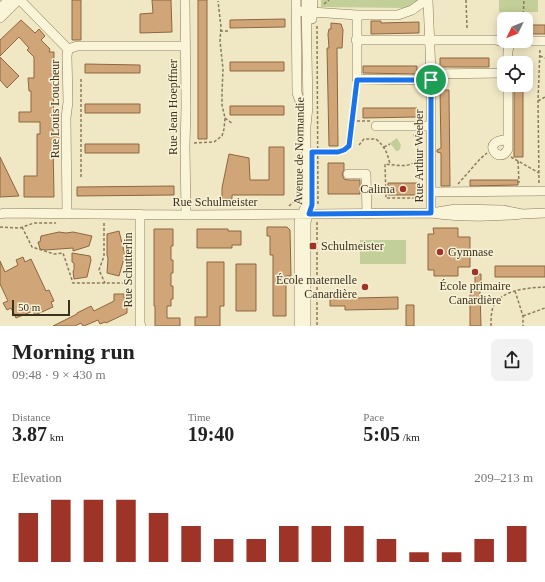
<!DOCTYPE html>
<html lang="en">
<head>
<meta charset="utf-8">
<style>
  body { margin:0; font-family:Georgia,serif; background:#f2f2f2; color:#222; height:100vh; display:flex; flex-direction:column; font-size:15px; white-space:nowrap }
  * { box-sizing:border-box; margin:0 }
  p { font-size:13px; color:#767676 }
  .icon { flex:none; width:22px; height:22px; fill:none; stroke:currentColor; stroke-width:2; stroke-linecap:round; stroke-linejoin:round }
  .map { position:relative; height:326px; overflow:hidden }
  .side { display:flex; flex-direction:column; background:#fff; flex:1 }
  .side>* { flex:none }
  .needle { width:26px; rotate:227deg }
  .tools { position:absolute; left:497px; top:12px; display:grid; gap:8px }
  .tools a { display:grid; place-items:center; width:36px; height:36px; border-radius:8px; background:#fff; box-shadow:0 2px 10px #0003; font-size:20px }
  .scale { position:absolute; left:12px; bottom:10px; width:58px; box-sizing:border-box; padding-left:4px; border:2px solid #3c301f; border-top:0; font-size:11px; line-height:14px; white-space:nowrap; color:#3c301f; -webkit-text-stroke:3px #f7f1d5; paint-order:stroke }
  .pin { position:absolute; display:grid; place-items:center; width:34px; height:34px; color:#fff; margin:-17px; border:2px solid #fff; border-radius:50%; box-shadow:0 1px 4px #0007 }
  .round { display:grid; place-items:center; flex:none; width:42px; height:42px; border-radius:8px; background:#f2f2f2 }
  .head { display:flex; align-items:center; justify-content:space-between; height:68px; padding:0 12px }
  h1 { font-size:22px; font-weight:800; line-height:30px }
  .metrics { display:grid; grid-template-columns:repeat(3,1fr); gap:6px; height:68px; padding:4px 12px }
  .metrics div { display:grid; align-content:center }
  .metrics b { font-size:20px; font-weight:800 }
  .metrics small { font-size:11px; font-weight:400 }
  .metrics p { font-size:11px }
  .chart { height:112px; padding:8px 12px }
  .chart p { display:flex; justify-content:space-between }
  .chart svg { width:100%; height:72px; margin-top:4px; stroke:#9e3327; stroke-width:6 }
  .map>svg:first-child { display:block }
</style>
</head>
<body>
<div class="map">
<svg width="545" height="326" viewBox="0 0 545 326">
  <rect width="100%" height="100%" fill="#f0e8c5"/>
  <path fill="#c3cf98" d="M321,0H418L411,6L406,8L321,7Z
    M499,0H538V12H499Z
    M397,138L401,145L400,149L398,151H396L390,143Z
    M360,240H406V264H360Z"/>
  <path fill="#d0a679" stroke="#8d663f" d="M72,0H81V40H72Z
    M152,0H171L172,32L140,33V14L153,13Z
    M198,0H207V139H198Z
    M285,19V27L230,28V20Z
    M21,20L35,33L39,29L45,36L41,40L50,49L49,52H54L53,134H59V142H53L54,197H24V176H37V134H40V122H19V112H31V91H29L28,78H34V57L27,50L29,48L19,37L0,56V40Z
    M371,21H381V23L419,22V33L371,34Z
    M331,23L341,24L343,30L342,48H337L338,146H329L327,48H329L328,34L329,29H331Z
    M528,25H545V34H528Z
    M0,57L19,76L7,88L0,80Z
    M440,58H489V67H440Z
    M230,62H284V71H230Z
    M85,64L140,65V73H85Z
    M363,66H417V74L363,73Z
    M514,85H523V157H514Z
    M440,90H449L450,186H441V153L437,152V150L441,148Z
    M85,104H140V113H85Z
    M230,106H284V115H230Z
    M363,108H417V117L363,118Z
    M85,144H139V153H85Z
    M269,147H284V195H232V199H222V188L229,154L249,158L250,180H269Z
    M0,157L19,196L0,197Z
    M328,163H344V170L342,174L344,179L348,180H360V194H328Z
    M470,180H518V185L470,186Z
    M388,183H418V195H388Z
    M174,186V195L77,196V187Z
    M267,227H287L290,230L291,276H286V316H273V255H270V236H267Z
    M433,228H458V237H470V267H458V276H434V270H428V234H434Z
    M154,229H173V246H171V260H173V273H171V286H173V299H171V306H167V318H180V326H155V306H154Z
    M197,229H228V231H241V245H232V248H197Z
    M119,231L125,255L119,276L107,273L108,258L107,255V234Z
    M59,232L66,233L73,232L92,236L89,246L73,251V248L45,250L40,249L38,242H40L41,236Z
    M72,253L90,256L91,260L87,277L74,279L73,271L74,270V263L72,262Z
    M23,257L25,262L31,259L46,291L49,290L54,301L51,302L53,307L35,315L33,311L16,318L11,308L7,310L3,303L8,301L0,284V261L5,272L18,265L16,260Z
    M207,262H224V306H220V326H195V317H207Z
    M236,264H256V311H236Z
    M495,266H545V277H495Z
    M475,274H481V290H475Z
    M470,291H480L481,326H470Z
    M346,293H357V298L398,297V309L345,310V306H330V296H346Z
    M114,294H124V298H127V313L106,323L105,322L100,324L98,320L84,326H83L81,323L75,326H53L77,314V313L91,306L94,311L114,301Z
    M406,305H414V326H406Z"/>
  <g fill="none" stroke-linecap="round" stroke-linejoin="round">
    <g stroke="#8c7a5a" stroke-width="10">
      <path id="minor" d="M20,0L68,49L67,56L68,102L66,118L67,214
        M185,0L186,107L185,147L186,215
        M296,0L297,93L304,112L307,115
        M428,0L431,74V213
        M0,8L9,0
        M297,11L357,15H398L412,10L426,0
        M357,15V79L431,80
        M0,18L18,0
        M312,19L313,0
        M356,40H496L510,44
        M526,41H545
        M68,49L77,46H185
        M508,63C508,54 506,45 515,41
        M431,74L504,73
        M376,126H431
        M508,140C479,139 499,167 508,149V85
        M348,174H366L367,214
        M431,192L545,191
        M0,214L5,213L186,215L431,213C461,217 492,217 522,214L503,210L456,209L431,213
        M140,214V323L141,326
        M522,214L545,213
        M299,326V222L306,205V126L308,107L306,0
        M306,326V222L310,209"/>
    </g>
    <path stroke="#8c7a5a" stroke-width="1.5" stroke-dasharray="3 2" stroke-linecap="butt" d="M466,0L467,28
      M324,4L329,0
      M523,19L524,0
      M317,26L318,206
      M220,31H228
      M540,56L545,58
      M81,79V179
      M538,101L545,97
      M225,118L233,124
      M352,121H370
      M414,134C414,140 418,144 418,149C420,171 399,165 385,164L386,198H424
      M194,143L214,142L222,136L224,129L225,118L222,105V93L223,69L220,41L221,27L218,1
      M359,145L364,139H376C385,147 387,152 390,164
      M384,147L390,144
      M314,152C328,152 338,155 349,146L356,87
      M511,157L539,173
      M518,161L519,183
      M415,163L422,168
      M539,183L538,101L540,49
      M458,184L480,159L487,153
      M289,206L298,198
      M317,222V326
      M104,223V256L99,270L105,283
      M0,227L20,228L34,223H56
      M22,227L32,247L54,254L63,253L73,283H133
      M515,291L523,316V326
      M523,316L545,308
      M491,326C491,320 491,313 493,307C502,289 528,288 545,287"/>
    <use href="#minor" stroke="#faf4d9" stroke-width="9"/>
  </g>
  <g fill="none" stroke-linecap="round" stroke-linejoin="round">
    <g stroke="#fff" stroke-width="8">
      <path id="route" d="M357,80H431V213L309,214L312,205V152H338L344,150L349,146Z"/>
    </g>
    <use href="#route" stroke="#1a73e8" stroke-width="5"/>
  </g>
  <g fill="#9e3327" stroke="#f7f1d5" stroke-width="1.5">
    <circle cx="403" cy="189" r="4"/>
    <rect x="309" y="242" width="8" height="8" rx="2"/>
    <circle cx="440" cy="252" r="4"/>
    <circle cx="475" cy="272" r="4"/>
    <circle cx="365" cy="287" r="4"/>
  </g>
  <g text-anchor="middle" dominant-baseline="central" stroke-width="3" stroke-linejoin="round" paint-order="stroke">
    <g font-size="12" fill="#3c301f" stroke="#f7f1d5">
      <text transform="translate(173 107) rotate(-90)">Rue Jean Hoepffner</text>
      <text transform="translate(55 109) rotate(-90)">Rue Louis Loucheur</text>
      <text transform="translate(299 151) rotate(-89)">Avenue de Normandie</text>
      <text transform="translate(419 156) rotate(-90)">Rue Arthur Weeber</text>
      <text x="215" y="202">Rue Schulmeister</text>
      <text transform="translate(128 270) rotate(-90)">Rue Schutterlin</text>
    </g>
    <g font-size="12" fill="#3c301f" stroke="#f7f1d5" text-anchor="end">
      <text x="395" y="189">Calima</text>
      <text x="321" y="246" text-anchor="start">Schulmeister</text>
      <text x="448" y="252" text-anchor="start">Gymnase</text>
      <text x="357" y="280">École maternelle<tspan x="357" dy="14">Canardière</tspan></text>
      <text x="475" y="286" text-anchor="middle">École primaire<tspan x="475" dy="14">Canardière</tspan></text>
    </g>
  </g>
</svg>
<div class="tools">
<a><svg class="needle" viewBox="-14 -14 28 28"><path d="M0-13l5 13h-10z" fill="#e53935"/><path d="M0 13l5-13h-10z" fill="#767676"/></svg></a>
<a><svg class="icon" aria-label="locate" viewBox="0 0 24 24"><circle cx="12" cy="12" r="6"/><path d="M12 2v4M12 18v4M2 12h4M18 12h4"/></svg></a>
</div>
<div class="scale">50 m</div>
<div class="pin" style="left:431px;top:80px;background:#1e9e55"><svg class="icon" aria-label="arrive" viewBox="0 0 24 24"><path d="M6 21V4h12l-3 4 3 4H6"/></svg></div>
</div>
<section class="side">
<div class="head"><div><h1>Morning run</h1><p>09:48 · 9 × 430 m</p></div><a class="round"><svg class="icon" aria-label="share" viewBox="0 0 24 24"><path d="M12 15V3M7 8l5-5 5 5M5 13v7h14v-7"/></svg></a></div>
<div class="metrics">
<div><p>Distance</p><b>3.87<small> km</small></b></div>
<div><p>Time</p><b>19:40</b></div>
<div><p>Pace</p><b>5:05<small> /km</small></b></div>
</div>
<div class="chart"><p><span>Elevation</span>209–213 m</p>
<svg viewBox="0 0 160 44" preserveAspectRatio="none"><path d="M5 44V14M15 44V6M25 44V6M35 44V6M45 44V14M55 44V22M65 44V30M75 44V30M85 44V22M95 44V22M105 44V22M115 44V30M125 44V38M135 44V38M145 44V30M155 44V22"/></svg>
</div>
</section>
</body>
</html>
